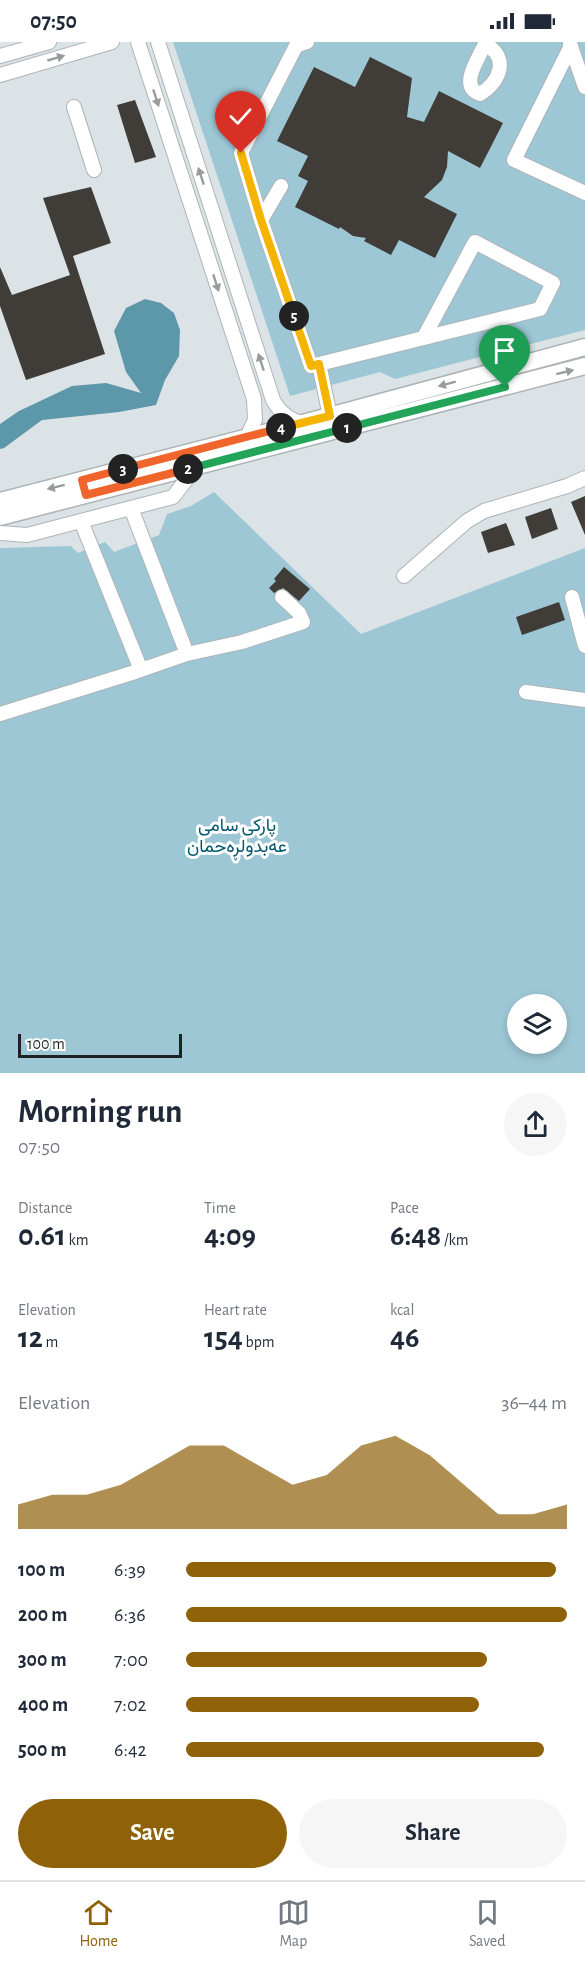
<!DOCTYPE html>
<html lang="en">
<head>
<meta charset="utf-8">
<style>
  body { margin:0; font-family:"Alegreya Sans",Vazirmatn,sans-serif; background:#f6f6f7; color:#1f2937; height:100vh; display:flex; flex-direction:column; font-size:22px; white-space:nowrap }
  * { box-sizing:border-box; margin:0 }
  p { font-size:20px; color:#747a83 }
  .icon { flex:none; width:33px; height:33px; fill:none; stroke:currentColor; stroke-width:2; stroke-linecap:round; stroke-linejoin:round }
  .map { position:relative; height:1031px; overflow:hidden }
  .sheet { display:flex; flex-direction:column; background:#fff; flex:1 }
  .sheet>* { flex:none }
  .controls { position:absolute; left:507px; top:952px; display:grid; gap:12px }
  .controls a { display:grid; place-items:center; width:60px; height:60px; border-radius:50%; background:#fff; box-shadow:0 3px 9px #0003; font-size:30px }
  .scale { position:absolute; left:18px; bottom:15px; width:164px; box-sizing:border-box; padding-left:6px; border:3px solid #1f2223; border-top:0; font-size:16px; line-height:21px; white-space:nowrap; color:#1f2223; -webkit-text-stroke:4px #fff; paint-order:stroke }
  .pin { position:absolute; display:grid; place-items:center; width:51px; height:51px; color:#fff; margin:-62px -26px; border-radius:50% 50% 50% 0; rotate:-45deg; box-shadow:0 0 6px #0007 }
  .pin .icon { rotate:45deg }
  .km { position:absolute; width:30px; height:30px; margin:-15px; border-radius:50%; background:#222; color:#fff; font-size:16px; line-height:30px; text-align:center }
  .round { display:grid; place-items:center; flex:none; width:63px; height:63px; border-radius:32px; background:#f6f6f7 }
  .overview { display:flex; align-items:center; justify-content:space-between; height:102px; padding:0 18px }
  h1 { font-size:33px; font-weight:700; line-height:45px }
  .stats { display:grid; grid-template-columns:repeat(3,1fr); gap:9px; height:102px; padding:6px 18px }
  .stats div { display:grid; align-content:center }
  .stats b { font-size:30px; font-weight:700 }
  .stats small { font-size:16px; font-weight:400 }
  .stats p { font-size:16px }
  .chart { height:168px; padding:12px 18px }
  .chart p { display:flex; justify-content:space-between }
  .chart svg { width:100%; height:108px; margin-top:6px; fill:#8f620a; opacity:.7 }
  .cta { display:flex; gap:12px; margin-top:auto; padding:12px 18px }
  .cta a { flex:1; height:69px; border-radius:36px; background:#8f620a; color:#fff; font-size:24px; font-weight:700; line-height:69px; text-align:center }
  .cta a+a { background:#f6f6f7; color:#1f2937 }
  ul { padding:0 18px; list-style:none; font-size:20px }
  li { display:grid; grid-template-columns:96px 72px 1fr; align-items:center; height:45px }
  li i { height:15px; border-radius:8px; background:#8f620a }
  .status { display:flex; justify-content:space-between; align-items:center; height:42px; padding:0 30px; background:#fff; direction:ltr }
  .status svg { height:16px; fill:currentColor }
  .tab-bar { display:flex; justify-content:space-around; align-items:center; height:84px; border-top:2px solid #e0e1e3; background:#fff; font-size:16px; color:#747a83 }
  .tab-bar a { display:grid; justify-items:center; gap:3px }
  .tab-bar .on { color:#8f620a }
  .map>svg:first-child { display:block }
</style>
</head>
<body>
<div class="status"><b>07:50</b><svg viewBox="0 0 49 12"><path d="M0 12V9h3v3zM5 12V6h3v6zM10 12V3h3v9zM15 12V0h3v12zM26 1h20v11H26zM47 4h2v5h-2z"/></svg></div>
<div class="map">
<svg width="585" height="1031" viewBox="0 0 585 1031">
  <rect width="100%" height="100%" fill="#dbe3e6"/>
  <path fill="#9ec7d6" fill-rule="evenodd" d="M173,0H585V288L395,337L380,330L290,354Z
    M214,450L361,592L585,506V1031H0V506L71,504L78,511L105,500L114,510L159,493L167,472L191,464ZM518,963H556V1002H518Z"/>
  <path fill="#5d97aa" d="M145,257L161,261L174,271L180,288L179,314L165,338L156,363L119,370L42,378L4,406L0,407V382L19,369L72,344L106,341L141,351L126,330L114,289L126,266Z"/>
  <path fill="#403d38" d="M370,15L412,36L407,75L424,80L439,49L503,81L480,126L448,109L447,125L442,138L424,155L457,172L435,216L399,198L391,213L364,199L366,196L353,194L340,185L339,187L295,165L308,139L298,134L308,114L277,99L314,25L355,45Z
    M135,58L156,115L135,121L117,63Z
    M91,145L111,201L73,214L105,312L26,338L0,264V225L12,253L70,233L43,156Z
    M585,454V493L571,460Z
    M551,466L558,487L532,497L525,475Z
    M506,481L515,503L488,511L481,490Z
    M284,525L310,547L299,559L283,546L274,551L269,546L276,539L274,537Z
    M559,560L565,578L522,593L516,575Z"/>
  <g fill="none" stroke-linecap="round" stroke-linejoin="round">
    <g stroke="#adb4b7" stroke-width="16">
      <path id="minor" d="M138,0L254,357L255,378L247,395
        M158,0L273,358C280,371 289,378 303,381
        M307,0L296,4L241,111L261,178L311,324L540,267L553,241L475,200L424,295
        M485,2C510,15 500,40 480,52C458,44 479,16 485,2L487,0
        M570,2L585,45
        M571,4L514,118L585,151
        M0,14L49,0
        M0,33L112,0
        M74,65L94,128
        M261,178L281,144
        M319,322L330,374
        M131,466L187,612
        M81,479L141,628
        M0,491L27,493L173,455L196,425
        M404,534L467,479L484,469L567,444L585,436
        M572,555L585,604
        M526,650L585,658
        M0,672L135,630L187,612L242,600L303,580L299,571L282,555"/>
    </g>
    <g stroke="#adb4b7" stroke-width="19">
      <path id="major" d="M0,459L303,381L585,305
        M0,475L585,324"/>
    </g>
    <use href="#minor" stroke="#fff" stroke-width="14"/>
    <use href="#major" stroke="#fff" stroke-width="16"/>
  </g>
  <defs><path id="oneway-solid" d="M-6-.8H1V-3.2L6.5 0L1 3.2V.8H-6Z" transform="scale(1.5)"/></defs>
  <g fill="#9a9c9c">
    <use href="#oneway-solid" transform="translate(56 16) rotate(-16)"/>
    <use href="#oneway-solid" transform="translate(156 56) rotate(72)"/>
    <use href="#oneway-solid" transform="translate(201 134) rotate(-108)"/>
    <use href="#oneway-solid" transform="translate(216 241) rotate(72)"/>
    <use href="#oneway-solid" transform="translate(261 320) rotate(-108)"/>
    <use href="#oneway-solid" transform="translate(565 330) rotate(-14)"/>
    <use href="#oneway-solid" transform="translate(447 342) rotate(165)"/>
    <use href="#oneway-solid" transform="translate(56 445) rotate(166)"/>
  </g>
  <g fill="none" stroke-linecap="round" stroke-linejoin="round">
    <g stroke="#fff" stroke-width="12">
      <path id="split-1" d="M347,386L505,345"/>
    </g>
    <g stroke="#fff" stroke-width="12">
      <path id="split-2" d="M188,427L347,386"/>
    </g>
    <g stroke="#fff" stroke-width="12">
      <path id="split-3" d="M123,427L82,438L86,453L188,427"/>
    </g>
    <g stroke="#fff" stroke-width="12">
      <path id="split-4" d="M123,427L281,386"/>
    </g>
    <g stroke="#fff" stroke-width="12">
      <path id="split-5" d="M281,386L330,374L319,322L311,324L294,274"/>
    </g>
    <g stroke="#fff" stroke-width="12">
      <path id="split-6" d="M241,111L261,178L294,274"/>
    </g>
    <use href="#split-1" stroke="#22a559" stroke-width="8"/>
    <use href="#split-2" stroke="#22a559" stroke-width="8"/>
    <use href="#split-3" stroke="#f0652b" stroke-width="8"/>
    <use href="#split-4" stroke="#f0652b" stroke-width="8"/>
    <use href="#split-5" stroke="#f5b400" stroke-width="8"/>
    <use href="#split-6" stroke="#f5b400" stroke-width="8"/>
  </g>
  <g text-anchor="middle" dominant-baseline="central" stroke-width="6" stroke-linejoin="round" paint-order="stroke">
    <g font-size="18" fill="#02586d" stroke="#fff">
      <text x="237" y="784">پارکی سامی<tspan x="237" dy="21">عەبدولڕەحمان</tspan></text>
    </g>
  </g>
</svg>
<div class="controls">
<a><svg class="icon" aria-label="layers" viewBox="0 0 24 24"><path d="M12 4l9 5-9 5-9-5zM3 14l9 5 9-5"/></svg></a>
</div>
<div class="scale">100 m</div>
<div class="pin" style="left:505px;top:345px;background:#1e9e55"><svg class="icon" aria-label="arrive" viewBox="0 0 24 24"><path d="M6 21V4h12l-3 4 3 4H6"/></svg></div>
<div class="pin" style="left:241px;top:111px;background:#d93025"><svg class="icon" aria-label="check" viewBox="0 0 24 24"><path d="M5 12l5 5 9-10"/></svg></div>
<b class="km" style="left:347px;top:386px">1</b>
<b class="km" style="left:188px;top:427px">2</b>
<b class="km" style="left:123px;top:427px">3</b>
<b class="km" style="left:281px;top:386px">4</b>
<b class="km" style="left:294px;top:274px">5</b>
</div>
<section class="sheet">
<div class="overview"><div><h1>Morning run</h1><p>07:50</p></div><a class="round"><svg class="icon" aria-label="share" viewBox="0 0 24 24"><path d="M12 15V3M7 8l5-5 5 5M5 13v7h14v-7"/></svg></a></div>
<div class="stats">
<div><p>Distance</p><b>0.61<small> km</small></b></div>
<div><p>Time</p><b>4:09</b></div>
<div><p>Pace</p><b>6:48<small> /km</small></b></div>
</div>
<div class="stats">
<div><p>Elevation</p><b>12<small> m</small></b></div>
<div><p>Heart rate</p><b>154<small> bpm</small></b></div>
<div><p>kcal</p><b>46</b></div>
</div>
<div class="chart"><p><span>Elevation</span>36–44 m</p>
<svg viewBox="0 0 160 44" preserveAspectRatio="none"><path d="M0 44V34L10 30L20 30L30 26L40 18L50 10L60 10L70 18L80 26L90 22L100 10L110 6L120 14L130 26L140 38L150 38L160 34V44z"/></svg>
</div>
<ul>
<li><b>100 m</b>6:39<i style="width:97%"></i></li>
<li><b>200 m</b>6:36<i style="width:100%"></i></li>
<li><b>300 m</b>7:00<i style="width:79%"></i></li>
<li><b>400 m</b>7:02<i style="width:77%"></i></li>
<li><b>500 m</b>6:42<i style="width:94%"></i></li>
</ul>
<div class="cta"><a>Save</a><a>Share</a></div>
</section>
<nav class="tab-bar">
<a class="on"><svg class="icon" aria-label="home" viewBox="0 0 24 24"><path d="M3 11l9-7 9 7M6 9v11h12V9"/></svg>Home</a>
<a><svg class="icon" aria-label="map" viewBox="0 0 24 24"><path d="M3 6l6-2 6 2 6-2v14l-6 2-6-2-6 2zM9 4v14M15 6v14"/></svg>Map</a>
<a><svg class="icon" aria-label="saved" viewBox="0 0 24 24"><path d="M7 4h10v16l-5-4-5 4z"/></svg>Saved</a>
</nav>
</body>
</html>
